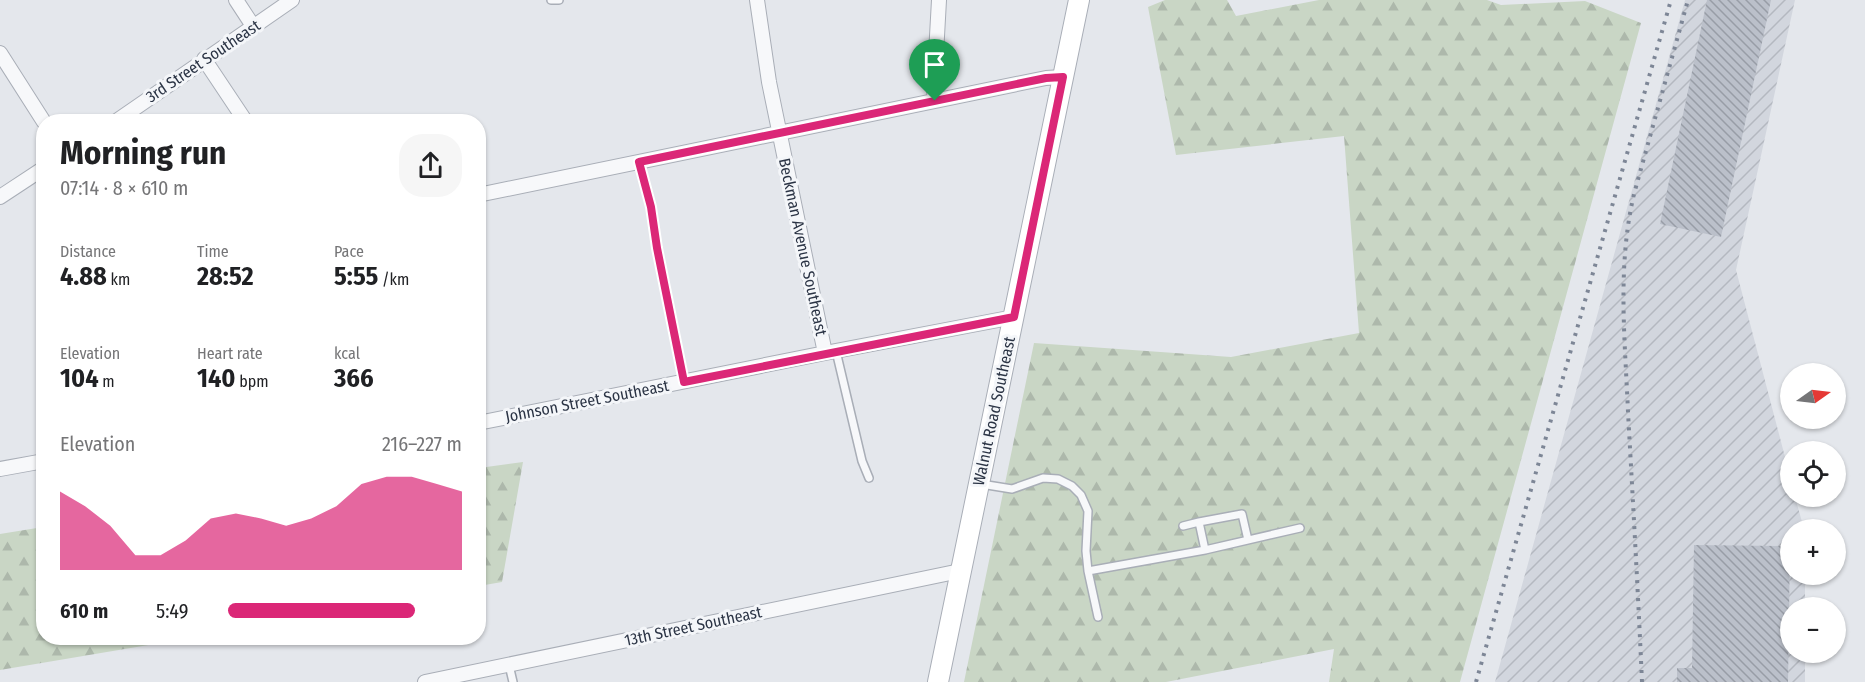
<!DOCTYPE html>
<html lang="en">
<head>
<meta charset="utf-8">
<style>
  body { margin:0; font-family:"Fira Sans Condensed",sans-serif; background:#f6f6f6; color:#202124; height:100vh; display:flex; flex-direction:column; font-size:22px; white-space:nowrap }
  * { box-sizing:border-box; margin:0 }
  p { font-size:20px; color:#757577 }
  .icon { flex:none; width:33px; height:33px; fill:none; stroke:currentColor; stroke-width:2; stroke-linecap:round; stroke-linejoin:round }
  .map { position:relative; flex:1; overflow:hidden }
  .sheet { position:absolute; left:36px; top:114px; width:450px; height:531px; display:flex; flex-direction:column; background:#fff; border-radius:24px; box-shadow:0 2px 4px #0004 }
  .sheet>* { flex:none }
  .needle { width:39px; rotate:76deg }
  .buttons { position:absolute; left:1780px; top:363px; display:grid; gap:12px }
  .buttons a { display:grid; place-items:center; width:66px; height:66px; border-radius:50%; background:#fff; box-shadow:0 2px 4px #0004; font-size:30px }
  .pin { position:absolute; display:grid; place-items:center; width:51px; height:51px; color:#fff; margin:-62px -26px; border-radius:50% 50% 50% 0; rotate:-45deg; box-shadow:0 0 6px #0007 }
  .pin .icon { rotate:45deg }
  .round { display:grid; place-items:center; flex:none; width:63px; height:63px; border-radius:24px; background:#f6f6f6 }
  .head { display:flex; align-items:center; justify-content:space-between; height:102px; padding:0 24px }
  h1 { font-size:33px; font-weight:700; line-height:45px }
  .stats { display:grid; grid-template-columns:repeat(3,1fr); gap:9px; height:102px; padding:6px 24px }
  .stats div { display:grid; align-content:center }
  .stats b { font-size:26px; font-weight:700 }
  .stats small { font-size:16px; font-weight:400 }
  .stats p { font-size:16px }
  .chart { height:168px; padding:12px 24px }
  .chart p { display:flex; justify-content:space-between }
  .chart svg { width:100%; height:108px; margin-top:6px; fill:#db2777; opacity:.7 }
  ul { padding:0 24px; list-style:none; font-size:20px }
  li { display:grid; grid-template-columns:96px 72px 1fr; align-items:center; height:45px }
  li i { height:15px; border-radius:8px; background:#db2777 }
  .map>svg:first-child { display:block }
</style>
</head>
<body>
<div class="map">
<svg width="1865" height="682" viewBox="0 0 1865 682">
  <defs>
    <pattern id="industrial-furrows" width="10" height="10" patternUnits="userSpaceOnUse" patternTransform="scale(1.5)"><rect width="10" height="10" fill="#d2d6de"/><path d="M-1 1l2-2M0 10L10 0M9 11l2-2" fill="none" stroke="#b4b8c0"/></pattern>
    <pattern id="forest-firs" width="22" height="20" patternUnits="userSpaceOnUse" patternTransform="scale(1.5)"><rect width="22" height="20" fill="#c9d6c5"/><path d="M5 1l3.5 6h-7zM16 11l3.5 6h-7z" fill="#adb8ab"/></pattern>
    <pattern id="building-back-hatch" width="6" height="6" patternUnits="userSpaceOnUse" patternTransform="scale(1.5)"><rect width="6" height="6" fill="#bbc0ca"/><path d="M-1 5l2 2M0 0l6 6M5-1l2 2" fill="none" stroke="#989da6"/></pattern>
  </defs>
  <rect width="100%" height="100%" fill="#e4e7ec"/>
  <path fill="url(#industrial-furrows)" d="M1685,0H1795L1736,270L1791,480V496L1795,497L1804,529L1791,530V574L1805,575V607L1791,608V652L1805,653V682H1495Z"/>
  <path fill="url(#forest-firs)" d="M1165,0H1227L1236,16L1319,0H1487L1501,5L1585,1L1641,23L1460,682H1329L1334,649L1166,682H964L1034,343L1231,357L1359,333L1344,136L1176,155L1148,7Z
    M523,462L502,582L479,586V468Z
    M43,527L44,638H190L0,670V534Z"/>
  <path fill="url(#building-back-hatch)" d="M1707,0H1771L1721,237L1660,224Z
    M1694,545L1790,546L1788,682H1677V668H1692Z"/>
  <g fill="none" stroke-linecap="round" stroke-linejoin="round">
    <g stroke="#a9aeb7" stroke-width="10">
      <path id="service" d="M551,0H559
        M639,162L651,207L657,248L684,382
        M836,351L862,461L869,478
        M981,484L1012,489L1043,478L1058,479L1072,486L1081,495L1088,511L1086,551L1088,571L1098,617
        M1183,526L1199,522
        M1205,550L1199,522L1242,514L1248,540
        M1088,571L1205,550L1300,528
        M509,665L513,682"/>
    </g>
    <g stroke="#a9aeb7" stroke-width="16">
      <path id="minor" d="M236,0L253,26
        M757,0L769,82L825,353
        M0,53L44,122
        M204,59L246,122
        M935,101L934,90L939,0
        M115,122L292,0
        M478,195L1046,78L1063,77
        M0,197L44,168
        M478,423L825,353L1014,317
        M0,469L44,461
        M425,682L960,571"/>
    </g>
    <g stroke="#a9aeb7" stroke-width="22">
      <path id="secondary" d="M938,682L1079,0"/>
    </g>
    <use href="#service" stroke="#f7f8fa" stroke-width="7"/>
    <use href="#minor" stroke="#f7f8fa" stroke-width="14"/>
    <use href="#secondary" stroke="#fff" stroke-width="20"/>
    <path stroke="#7d8696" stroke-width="4" stroke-dasharray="3 6" stroke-linecap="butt" d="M1476,682L1671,0
      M1642,682C1638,592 1633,502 1628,412C1625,339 1617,266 1634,194L1688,0"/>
  </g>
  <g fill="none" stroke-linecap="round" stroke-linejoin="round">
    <g stroke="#fff" stroke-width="12">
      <path id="route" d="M1063,77L1014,317L684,382L657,248L651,207L639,162L1046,78Z"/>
    </g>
    <use href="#route" stroke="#db2777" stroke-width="8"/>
  </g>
  <g text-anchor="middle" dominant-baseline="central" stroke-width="6" stroke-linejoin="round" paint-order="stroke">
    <g font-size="16" fill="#2b3445" stroke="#f4f6f9">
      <text transform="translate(203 61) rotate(-34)">3rd Street Southeast</text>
      <text transform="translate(803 247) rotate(78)">Beckman Avenue Southeast</text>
      <text transform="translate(587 401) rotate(-11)">Johnson Street Southeast</text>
      <text transform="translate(994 411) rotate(-78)">Walnut Road Southeast</text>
      <text transform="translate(693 626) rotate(-12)">13th Street Southeast</text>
    </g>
  </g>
</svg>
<div class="buttons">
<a><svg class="needle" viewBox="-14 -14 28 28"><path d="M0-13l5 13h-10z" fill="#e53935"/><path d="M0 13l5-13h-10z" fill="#757577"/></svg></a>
<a><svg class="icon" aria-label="locate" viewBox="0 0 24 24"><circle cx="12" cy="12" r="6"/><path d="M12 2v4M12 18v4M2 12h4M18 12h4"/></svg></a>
<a>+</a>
<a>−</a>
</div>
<div class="pin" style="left:935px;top:101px;background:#1e9e55"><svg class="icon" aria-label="arrive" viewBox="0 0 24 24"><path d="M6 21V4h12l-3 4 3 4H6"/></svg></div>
<section class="sheet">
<div class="head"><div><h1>Morning run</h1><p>07:14 · 8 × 610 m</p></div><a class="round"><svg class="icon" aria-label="share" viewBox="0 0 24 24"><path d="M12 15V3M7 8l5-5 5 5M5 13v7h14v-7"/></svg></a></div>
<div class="stats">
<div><p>Distance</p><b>4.88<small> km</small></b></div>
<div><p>Time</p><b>28:52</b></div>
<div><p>Pace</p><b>5:55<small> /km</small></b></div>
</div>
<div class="stats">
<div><p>Elevation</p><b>104<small> m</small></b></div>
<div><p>Heart rate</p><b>140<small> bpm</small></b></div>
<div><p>kcal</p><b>366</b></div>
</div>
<div class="chart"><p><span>Elevation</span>216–227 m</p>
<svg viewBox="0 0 160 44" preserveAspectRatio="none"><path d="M0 44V12L10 18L20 26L30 38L40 38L50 32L60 23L70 21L80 23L90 26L100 23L110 18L120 9L130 6L140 6L150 9L160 12V44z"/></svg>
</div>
<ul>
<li><b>610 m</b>5:49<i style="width:80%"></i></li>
</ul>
</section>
</div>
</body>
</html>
